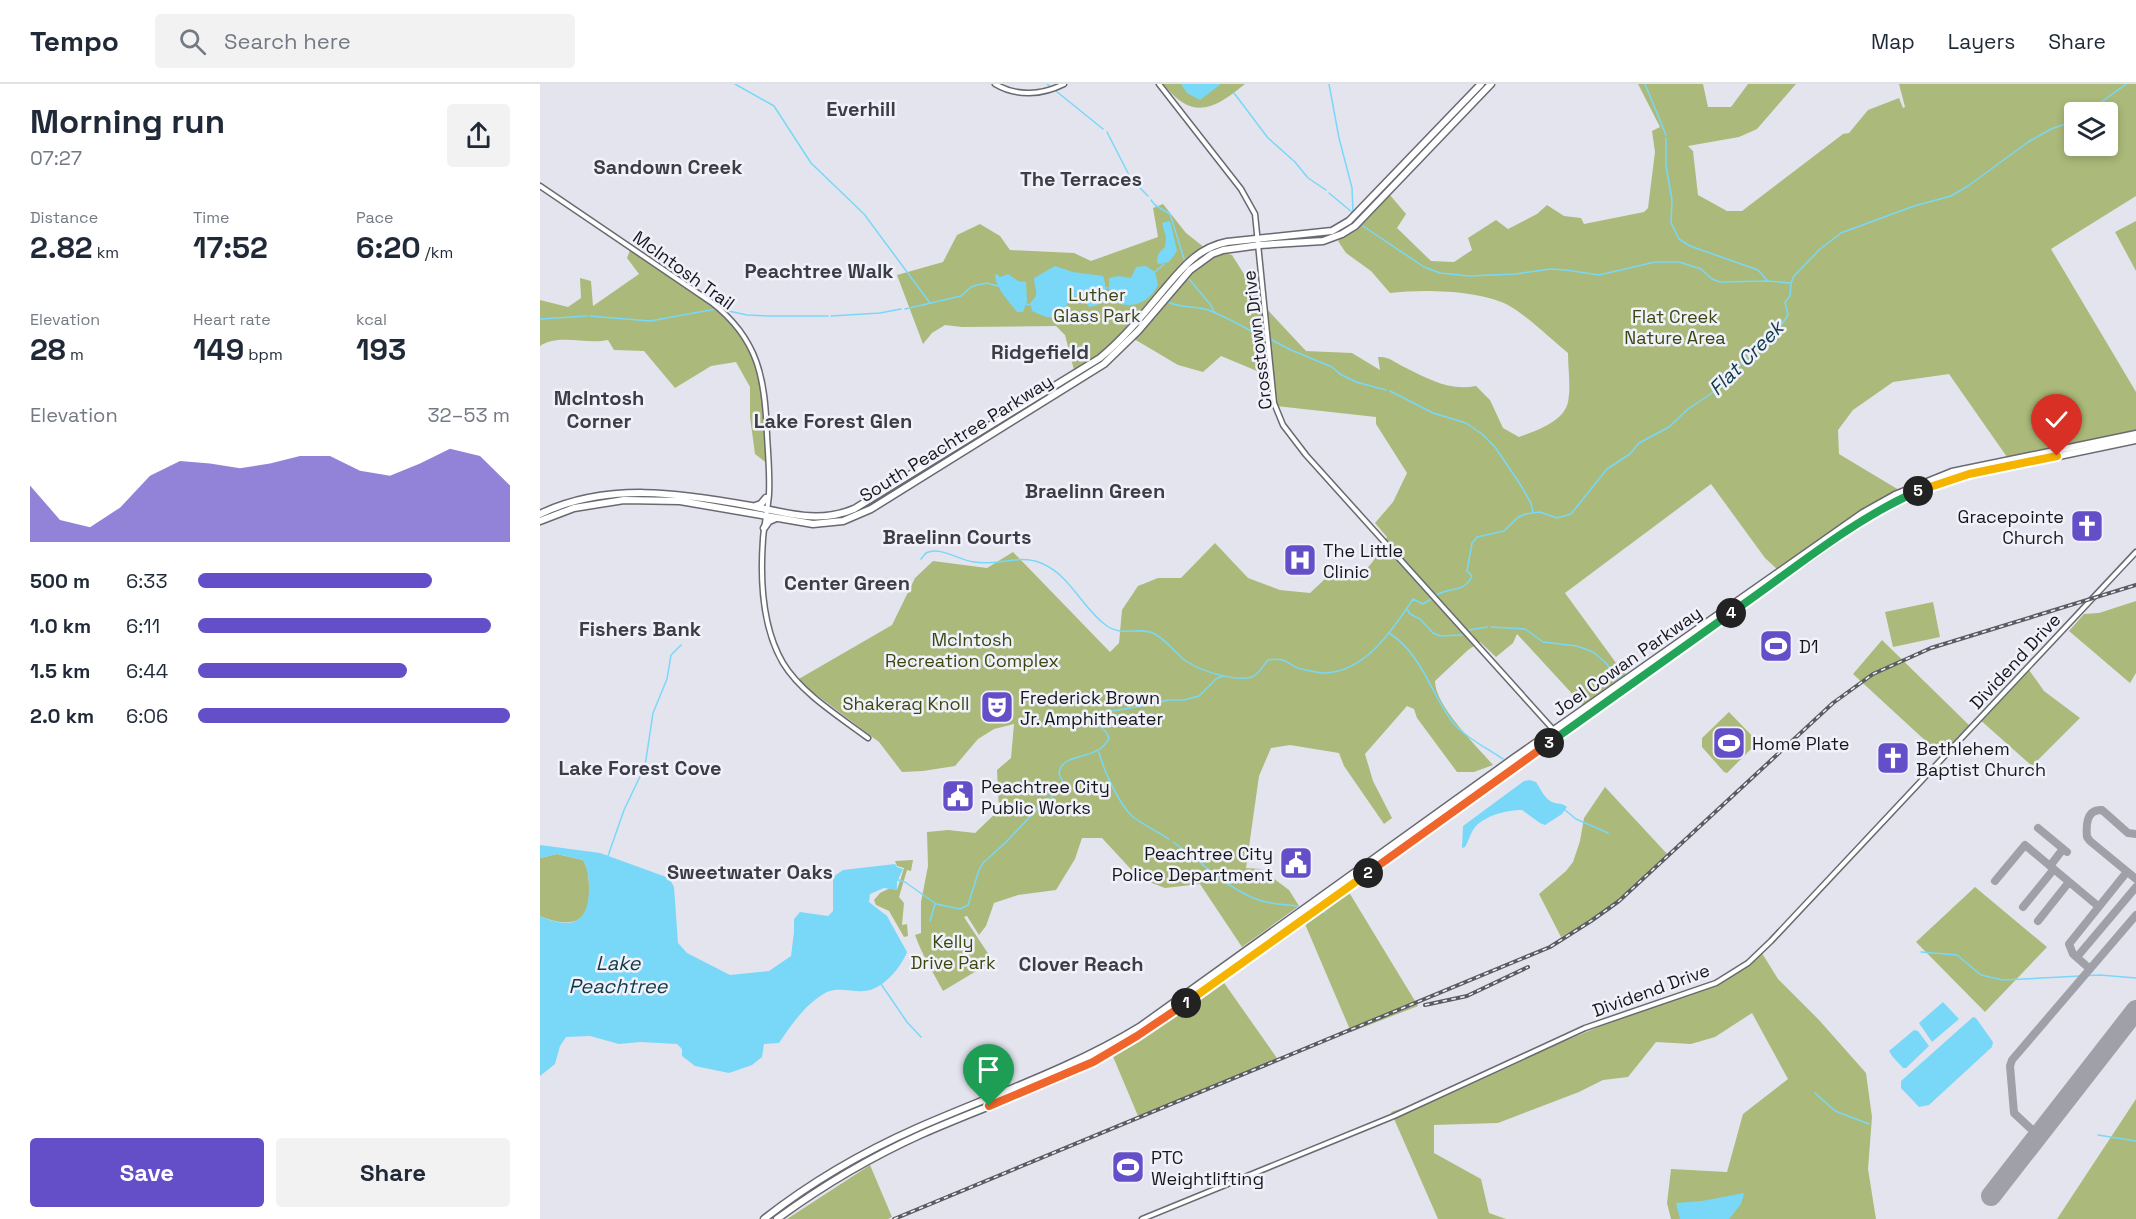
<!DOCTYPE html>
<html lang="en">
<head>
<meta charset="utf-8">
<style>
  body { margin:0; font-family:"Space Grotesk",sans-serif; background:#f2f2f3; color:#1f2937; height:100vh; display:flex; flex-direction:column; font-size:22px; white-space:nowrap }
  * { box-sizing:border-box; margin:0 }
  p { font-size:20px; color:#747a83 }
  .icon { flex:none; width:33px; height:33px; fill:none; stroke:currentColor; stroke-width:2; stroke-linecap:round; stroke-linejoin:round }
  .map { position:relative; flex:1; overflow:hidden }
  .panel { display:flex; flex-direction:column; background:#fff; width:540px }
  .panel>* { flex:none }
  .tools { position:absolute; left:1524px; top:18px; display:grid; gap:12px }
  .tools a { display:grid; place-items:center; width:54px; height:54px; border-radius:6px; background:#fff; box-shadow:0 3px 9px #0003; font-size:30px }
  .pin { position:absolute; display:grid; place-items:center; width:51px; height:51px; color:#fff; margin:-62px -26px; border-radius:50% 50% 50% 0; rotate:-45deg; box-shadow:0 0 6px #0007 }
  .pin .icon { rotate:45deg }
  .km { position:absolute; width:30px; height:30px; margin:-15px; border-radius:50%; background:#222; color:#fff; font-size:16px; line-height:30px; text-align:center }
  .round { display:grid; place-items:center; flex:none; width:63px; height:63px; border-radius:6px; background:#f2f2f3 }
  .head { display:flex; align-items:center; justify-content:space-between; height:102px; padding:0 30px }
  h1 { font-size:33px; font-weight:800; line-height:45px }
  .figures { display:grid; grid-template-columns:repeat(3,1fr); gap:9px; height:102px; padding:6px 30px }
  .figures div { display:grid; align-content:center }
  .figures b { font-size:30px; font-weight:800 }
  .figures small { font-size:16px; font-weight:400 }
  .figures p { font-size:16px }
  .chart { height:168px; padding:12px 30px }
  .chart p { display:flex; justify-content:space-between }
  .chart svg { width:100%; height:108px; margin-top:6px; fill:#654fc8; opacity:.7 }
  .button { display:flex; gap:12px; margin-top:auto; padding:12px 30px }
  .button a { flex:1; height:69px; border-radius:6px; background:#654fc8; color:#fff; font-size:24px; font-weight:800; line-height:69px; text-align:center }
  .button a+a { background:#f2f2f3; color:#1f2937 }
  ul { padding:0 30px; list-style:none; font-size:20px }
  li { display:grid; grid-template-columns:96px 72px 1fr; align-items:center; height:45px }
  li i { height:15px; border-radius:8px; background:#654fc8 }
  header { display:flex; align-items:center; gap:36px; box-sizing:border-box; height:84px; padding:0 30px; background:#fff; border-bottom:2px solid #e0e1e3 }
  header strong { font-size:28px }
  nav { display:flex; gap:33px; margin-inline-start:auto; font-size:21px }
  .search { width:420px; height:54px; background:#f2f2f3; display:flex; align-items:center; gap:15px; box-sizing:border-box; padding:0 21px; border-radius:6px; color:#747a83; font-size:22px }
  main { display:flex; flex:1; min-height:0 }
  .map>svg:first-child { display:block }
</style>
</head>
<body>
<header>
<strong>Tempo</strong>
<div class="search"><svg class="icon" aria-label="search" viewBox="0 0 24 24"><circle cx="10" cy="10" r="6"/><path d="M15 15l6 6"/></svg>Search here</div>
<nav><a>Map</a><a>Layers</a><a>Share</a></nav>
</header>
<main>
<section class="panel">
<div class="head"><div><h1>Morning run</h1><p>07:27</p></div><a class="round"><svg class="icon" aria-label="share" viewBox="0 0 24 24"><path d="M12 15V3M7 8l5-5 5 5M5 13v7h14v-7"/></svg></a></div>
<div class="figures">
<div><p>Distance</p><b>2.82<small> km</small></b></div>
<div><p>Time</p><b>17:52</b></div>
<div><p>Pace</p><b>6:20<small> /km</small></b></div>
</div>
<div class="figures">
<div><p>Elevation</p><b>28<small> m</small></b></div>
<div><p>Heart rate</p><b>149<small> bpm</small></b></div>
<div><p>kcal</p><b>193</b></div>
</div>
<div class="chart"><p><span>Elevation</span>32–53 m</p>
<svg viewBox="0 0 160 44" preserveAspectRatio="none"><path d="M0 44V21L10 35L20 38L30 30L40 17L50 11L60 12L70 14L80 12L90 9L100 9L110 15L120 17L130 12L140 6L150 9L160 21V44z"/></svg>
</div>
<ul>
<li><b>500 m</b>6:33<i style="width:75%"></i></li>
<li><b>1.0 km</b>6:11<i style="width:94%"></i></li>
<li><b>1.5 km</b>6:44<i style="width:67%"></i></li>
<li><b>2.0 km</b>6:06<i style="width:100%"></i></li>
</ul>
<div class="button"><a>Save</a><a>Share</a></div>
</section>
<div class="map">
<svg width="1596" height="1135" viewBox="0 0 1596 1135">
  <rect width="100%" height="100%" fill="#e4e4ef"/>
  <path fill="#abba7a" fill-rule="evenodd" d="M623,0H705C673,26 653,37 623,0Z
    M1098,0H1163L1168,23H1191L1208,0H1256L1217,45L1199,53L1148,62L1153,67L1158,111L1187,127H1202L1303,50L1309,49L1328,26L1359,14L1363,24L1365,23L1359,0H1596V112L1511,165L1596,308V350L1498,366L1467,373L1409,290L1353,298L1313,326L1298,346L1299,370L1359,406L1310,433L1238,486L1225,474L1171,400L1025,509L1079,583L1092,596L1048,627L977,550L973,559L956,573L940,558L928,566L895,597C895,622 936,661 953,681L934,688H917L877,634L874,625L867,622L825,670L833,697L852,734L844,740L804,682L799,669L750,661L731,664L719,692L706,784L721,785L749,806L759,822L702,863L660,800L625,804L599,794L562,754H542L535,775L516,806L478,811L454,819L446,842L439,851L427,832L424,833L453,877L403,907C393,888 382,871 375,851L381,849V818L388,782L387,748L408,746L435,749L459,726L457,686L471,674L474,640L454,645L438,655L415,682L383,687L362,688L339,658L257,596L352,541L375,494L393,477L447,484L473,468L570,568L579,559L582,526L598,502L618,494H641L675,459L708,494L740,506L770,509L785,495C794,495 806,497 814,494C826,491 843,464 847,453L835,439L853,418L867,389L836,340V333L736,322L729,292L681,272L663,288L638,281L589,252L559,284L536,294L525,251L516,242L422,243L405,241L392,249L383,260L357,191L403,178L417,151L440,140L460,152L470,166L534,169L551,177L618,153L613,124L623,120L646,149L665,164L692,171L724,222L766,267L812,269L840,286L838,273C849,272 854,278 864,283C889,295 908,307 936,302L950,316L963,344L979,353C995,347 1024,338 1028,318C1031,303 1028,285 1028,269C1012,256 983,228 966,220C936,206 882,205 850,209L831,187L806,169L798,157L850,111L866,130L857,144L891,177L914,178L932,166L928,154L956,136L968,145L997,130L1007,121L1024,132L1041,134L1044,140L1104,128L1108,124L1115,68L1112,47L1120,43ZM1534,28H1568V62H1534Z
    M1596,137V187L1575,148Z
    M91,164L171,218L203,251L223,297L228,380L215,370L210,333V303L196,278L171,282L135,304L104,267L74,266L68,256C46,261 19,249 0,262V216L28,223L41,214L40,194L51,197L53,222L99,190L87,174Z
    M1596,517V589L1590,599L1529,547L1544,530L1559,529Z
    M1393,518L1400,553L1353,563L1345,528Z
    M1342,556L1430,642L1402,672L1313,590Z
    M1487,583L1504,607L1540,634L1492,682L1438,634Z
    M1189,628L1218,658L1187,689L1184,688L1162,663V654Z
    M1065,703L1129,772L1069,827L1021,853L999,810L1026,787L1033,778L1040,757L1044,734Z
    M17,770L43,776C49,786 49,796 49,808C50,843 26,843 0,832V774Z
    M373,776L371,787L367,786L359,813L364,819L362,841L367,840L368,852L364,853L349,827L336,821L334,816L340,809L350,804L357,806L364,784L357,782L355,777Z
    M804,800L878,922L811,948L762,833Z
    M1435,803L1507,863L1445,928L1376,858Z
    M1220,866L1238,895L1279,936L1326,989L1332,1033L1328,1085L1336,1135H1131L1127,1119L1131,1085L1187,1088L1203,1030L1248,995L1212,929L1175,953L1151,960L1116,958L1088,993L1063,996L1039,1008L958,1039L894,1041V1069L941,1095L949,1129L966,1135H898L851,1028L912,1008L1003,966L1130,913L1179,897Z
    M680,893L739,977L598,1032L569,963L618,935Z
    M1596,1015V1135H1517Z
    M330,1081L352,1133L348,1135H247Z"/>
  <path fill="#79d8f7" d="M641,0H681L660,16L647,9Z
    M630,137L637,167L629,178L620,180L617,179C617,171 619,168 625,163L626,153L622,139Z
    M515,182L533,188L563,192C568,206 567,222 549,223L540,210C517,218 531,246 492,227L490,219C501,210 494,205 494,194Z
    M606,182L615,188L618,201C608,220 591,226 571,217L569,202V194L579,192L591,194L596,183Z
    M457,190L460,193L468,190L478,197L486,198L487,217L483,228H477C469,217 456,205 455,191Z
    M990,696L996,698C1000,704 1005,715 1012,718C1018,721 1021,718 1027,723L1022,730L1005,741L1000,739L982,726C966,726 942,732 933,746C930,751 928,758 925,763L922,764L923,742L984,697Z
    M0,761L60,769L129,794L134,803L138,859L147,869L190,891L229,887L251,872L254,848V835L260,828L288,832L293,827V793L303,786L355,780L357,783L363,785L357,798V806L344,804L330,810L329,818L347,832L367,868C361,883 343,906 324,907C313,908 298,903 287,908C266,919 252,940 239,959L224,960L222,973L212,981L189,989L155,982L142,972V965L137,960L100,958L79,960L50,952L26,953L20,962L15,980L0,992V832C32,846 49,840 49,803C49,793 48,785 43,776L17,770L0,774Z
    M1403,918L1419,935L1392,958L1379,939Z
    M1433,933L1436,934L1453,958L1452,963L1389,1021L1379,1023L1361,1004V997Z
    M1374,946L1378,947L1389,962L1366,984H1363L1352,972L1349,967Z
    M1204,1109L1201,1120L1189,1135H1140L1136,1119L1162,1117Z"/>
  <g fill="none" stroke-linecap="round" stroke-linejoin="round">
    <path stroke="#79d8f7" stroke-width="1.5" d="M195,0L234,22L271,79L324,130L390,219
      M507,0L511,3
      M789,0L799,54L812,104L813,129
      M1105,0L1126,51
      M516,7L563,45
      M694,9L728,54L755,78L768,94L786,106
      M1548,28L1586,0
      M567,48L591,95L608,112
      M1126,54V82L1132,116L1131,139L1139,155L1150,162L1218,186L1227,196
      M789,109L813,129
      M611,116L615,121L630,130L645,178
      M823,142L884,183L900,189L929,192L975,190L1010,185L1026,186L1059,191L1115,178H1139L1161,185L1172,195L1180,198L1228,197L1250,199
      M615,188L624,180
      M649,195L670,220L675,229
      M565,204H569
      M628,218C640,224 651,222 665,225C686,232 706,244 725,255
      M486,220L490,221
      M365,225L421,212L431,203L437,201L447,199L458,202
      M184,226L207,231L230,232H288
      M50,232L110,237L176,225
      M291,232L340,229L361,225
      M0,235L47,232
      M732,256L751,266L792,283L800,290L816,298L846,306
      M850,307L893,329L926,339L942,350L955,363L980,400L991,419L993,428
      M381,475L386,469C401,462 418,476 434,478C458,482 479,470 501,479C532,492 541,524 567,542C582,553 601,542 615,550C627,557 635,569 646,577C661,587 694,598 712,593C719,590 723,582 728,576C750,572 748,584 766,586C772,587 778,589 784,589C826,588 853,545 873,515L883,520L891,515
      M896,511C911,503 924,509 932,492L927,487L932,459L937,453L964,447L977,434L985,430L1000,428L1017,434L1031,430L1067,385L1090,370L1099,359L1129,343L1148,325L1181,303L1221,257L1231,247L1242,240L1248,231L1245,218L1250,212L1251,199L1254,192L1280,165L1301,149L1374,122L1411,112L1428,102L1488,58L1511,45L1534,37
      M867,525L870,530L880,535L893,549L900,552L922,551
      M951,543L985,545L1003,558L1037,562L1053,568L1065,578L1079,596
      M929,546L947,543
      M849,549C881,569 890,607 911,636C924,653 945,663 963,675
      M559,668C563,685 579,720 592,732C603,741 617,747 629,755
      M1025,726L1036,735L1068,749
      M633,758C660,776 685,803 716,815C729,820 744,821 758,822
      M68,772L84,726L105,682L113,629L127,595L131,571L141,561
      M358,796L365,798L396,820L420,825L428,821L439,786L443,779L466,758L502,720L525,702L519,690C521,666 558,679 569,654L566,648L557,640L559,632L572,627L608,621L628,616H644L659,612L677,594L684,592
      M781,827L785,828
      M390,837L395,820
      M1381,868L1417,871L1441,891L1463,896L1560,891L1596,894
      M341,900L367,938L381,953
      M1275,1009L1295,1027L1329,1040
      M1558,1051L1596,1057"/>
    <path stroke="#a0a0a8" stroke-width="8" d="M1498,744L1527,768
      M1596,750L1588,749L1562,726C1546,725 1546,742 1547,753L1550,757L1596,795
      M1510,782L1523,765
      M1455,797L1485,761L1558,822
      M1483,823L1514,785
      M1498,837L1529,798
      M1537,873L1596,803
      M1550,885L1533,870L1529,860L1586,789
      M1500,1049L1490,1044L1474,1029L1470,982L1472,976L1596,831"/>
    <path stroke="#a0a0a8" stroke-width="20" d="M1451,1112L1596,926"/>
    <g stroke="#696972" stroke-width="7">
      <path id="minor" d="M455,0C477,13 502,11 524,0
        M619,0L701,105L715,130L734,319L743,341L766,371L1019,652
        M0,102L171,218C219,255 225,295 227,351C228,370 230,390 229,410C228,425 224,440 223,455C220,496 222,543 243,579C261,609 300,633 328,654
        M602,1135L854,1032L1045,944L1176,899L1208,879L1231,857L1596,468"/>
    </g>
    <g stroke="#696972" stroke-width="9">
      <path id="major" d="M215,422L221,420L226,414
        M0,430C67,398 140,409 211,422C246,429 279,440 314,425L560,274C583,255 602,232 621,209C640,187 656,164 687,158L792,147L809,137L941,0
        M0,437L34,424L84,416L140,417L273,440L303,437L331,425L564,280L598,247L650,186L672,170L683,166L720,161L783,157L802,150L815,142L951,0
        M224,444L229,437L236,434
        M224,1135C271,1098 323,1068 377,1044C452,1011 531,985 601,942L974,674L1323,429L1355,411L1412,388L1596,350
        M237,1135C282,1102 331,1073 382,1050C454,1018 530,995 597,952L1326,434L1357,417L1414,394L1596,356"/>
    </g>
    <use href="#minor" stroke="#fff" stroke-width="4"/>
    <use href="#major" stroke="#fff" stroke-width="6"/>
    <g stroke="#5b5b61" stroke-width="4">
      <path id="rail" d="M885,921L927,912L988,883
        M354,1135L1010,863L1051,837L1079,817L1293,619L1333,590L1391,564L1596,501"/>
    </g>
    <use href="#rail" stroke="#f1f1fc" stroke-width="1.5" stroke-dasharray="4.5" stroke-linecap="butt"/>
  </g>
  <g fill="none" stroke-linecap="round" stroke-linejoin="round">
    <g stroke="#fff" stroke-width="12">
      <path id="split-1" d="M449,1022L553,978L597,952L646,919"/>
    </g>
    <g stroke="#fff" stroke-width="12">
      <path id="split-2" d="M646,919L828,789"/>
    </g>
    <g stroke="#fff" stroke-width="12">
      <path id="split-3" d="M828,789L1009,659"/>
    </g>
    <g stroke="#fff" stroke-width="12">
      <path id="split-4" d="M1009,659L1191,529"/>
    </g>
    <g stroke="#fff" stroke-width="12">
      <path id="split-5" d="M1191,529C1252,487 1310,437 1378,407"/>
    </g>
    <g stroke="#fff" stroke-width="12">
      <path id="split-6" d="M1378,407L1429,390L1517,372"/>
    </g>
    <use href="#split-1" stroke="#f0652b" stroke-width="8"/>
    <use href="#split-2" stroke="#f5b400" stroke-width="8"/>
    <use href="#split-3" stroke="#f0652b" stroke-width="8"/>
    <use href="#split-4" stroke="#22a559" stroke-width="8"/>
    <use href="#split-5" stroke="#22a559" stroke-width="8"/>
    <use href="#split-6" stroke="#f5b400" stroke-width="8"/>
  </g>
  <defs>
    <g id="church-square" transform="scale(1.725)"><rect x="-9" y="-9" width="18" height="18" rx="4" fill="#654fc8" stroke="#f1f1fc"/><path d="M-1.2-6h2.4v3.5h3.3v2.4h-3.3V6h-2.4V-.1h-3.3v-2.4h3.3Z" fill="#fff"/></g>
    <g id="hospital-square" transform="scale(1.725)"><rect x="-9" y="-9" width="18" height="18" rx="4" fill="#654fc8" stroke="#f1f1fc"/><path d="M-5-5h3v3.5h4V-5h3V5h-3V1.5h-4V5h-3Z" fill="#fff"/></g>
    <g id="stadium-square" transform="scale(1.725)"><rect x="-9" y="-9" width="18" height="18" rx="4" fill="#654fc8" stroke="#f1f1fc"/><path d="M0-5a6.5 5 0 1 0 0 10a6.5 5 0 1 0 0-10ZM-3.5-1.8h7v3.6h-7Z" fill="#fff"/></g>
    <g id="theatre-square" transform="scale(1.725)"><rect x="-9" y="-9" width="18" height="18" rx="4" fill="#654fc8" stroke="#f1f1fc"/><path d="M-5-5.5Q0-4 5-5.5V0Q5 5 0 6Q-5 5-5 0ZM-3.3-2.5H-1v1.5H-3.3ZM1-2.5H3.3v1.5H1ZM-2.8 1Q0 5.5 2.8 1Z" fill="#fff"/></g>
    <g id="civic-square" transform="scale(1.725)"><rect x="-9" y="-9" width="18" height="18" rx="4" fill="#654fc8" stroke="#f1f1fc"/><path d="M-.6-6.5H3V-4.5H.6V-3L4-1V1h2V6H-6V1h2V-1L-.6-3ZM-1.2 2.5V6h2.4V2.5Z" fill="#fff"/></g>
  </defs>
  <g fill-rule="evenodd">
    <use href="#church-square" x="1547" y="442"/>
    <use href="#hospital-square" x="760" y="476"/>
    <use href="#stadium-square" x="1236" y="562"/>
    <use href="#theatre-square" x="457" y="623"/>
    <use href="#stadium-square" x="1189" y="659"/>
    <use href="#church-square" x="1353" y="674"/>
    <use href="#civic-square" x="418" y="712"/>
    <use href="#civic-square" x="756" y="779"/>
    <use href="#stadium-square" x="588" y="1083"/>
  </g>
  <g text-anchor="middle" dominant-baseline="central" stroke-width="5" stroke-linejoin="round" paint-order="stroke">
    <g font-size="18" fill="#18181b" stroke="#f1f1fc">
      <text transform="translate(144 186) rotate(36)">McIntosh Trail</text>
      <text transform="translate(717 256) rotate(-97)">Crosstown Drive</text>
      <text transform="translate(416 354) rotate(-32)">South Peachtree Parkway</text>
      <text transform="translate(1087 577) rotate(-35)">Joel Cowan Parkway</text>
      <text transform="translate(1475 577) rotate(-47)">Dividend Drive</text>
      <text transform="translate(1111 906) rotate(-20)">Dividend Drive</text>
    </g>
    <g font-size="18" fill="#3c460e" stroke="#f1f1fc">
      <text x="557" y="210">Luther<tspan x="557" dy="21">Glass Park</tspan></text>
      <text x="1135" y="232">Flat Creek<tspan x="1135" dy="21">Nature Area</tspan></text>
      <text x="432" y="555">McIntosh<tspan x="432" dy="21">Recreation Complex</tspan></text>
      <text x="366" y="619">Shakerag Knoll</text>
      <text x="413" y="857">Kelly<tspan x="413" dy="21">Drive Park</tspan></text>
    </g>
    <g font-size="18" fill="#18181b" stroke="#f1f1fc" text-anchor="start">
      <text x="1524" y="432" text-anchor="end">Gracepointe<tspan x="1524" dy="21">Church</tspan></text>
      <text x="783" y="466">The Little<tspan x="783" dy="21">Clinic</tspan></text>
      <text x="1259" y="562">D1</text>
      <text x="480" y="613">Frederick Brown<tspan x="480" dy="21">Jr. Amphitheater</tspan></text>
      <text x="1212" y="659">Home Plate</text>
      <text x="1376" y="664">Bethlehem<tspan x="1376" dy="21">Baptist Church</tspan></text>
      <text x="441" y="702">Peachtree City<tspan x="441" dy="21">Public Works</tspan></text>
      <text x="733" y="769" text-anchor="end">Peachtree City<tspan x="733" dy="21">Police Department</tspan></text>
      <text x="611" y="1073">PTC<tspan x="611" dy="21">Weightlifting</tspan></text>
    </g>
    <g font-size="20" font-weight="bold" fill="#3d3d45" stroke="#f1f1fc">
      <text x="321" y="25">Everhill</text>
      <text x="128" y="83">Sandown Creek</text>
      <text x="541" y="95">The Terraces</text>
      <text x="279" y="187">Peachtree Walk</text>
      <text x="500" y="268">Ridgefield</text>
      <text x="59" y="314">McIntosh<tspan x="59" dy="23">Corner</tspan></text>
      <text x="293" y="337">Lake Forest Glen</text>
      <text x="555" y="407">Braelinn Green</text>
      <text x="417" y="453">Braelinn Courts</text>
      <text x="307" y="499">Center Green</text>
      <text x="100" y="545">Fishers Bank</text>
      <text x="100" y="684">Lake Forest Cove</text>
      <text x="210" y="788">Sweetwater Oaks</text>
      <text x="541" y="880">Clover Reach</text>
    </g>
    <g font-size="20" font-style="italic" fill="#0e3b48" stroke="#f1f1fc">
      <text transform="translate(1206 274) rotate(-45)">Flat Creek</text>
      <text x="78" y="879">Lake<tspan x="78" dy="23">Peachtree</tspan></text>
    </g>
  </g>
</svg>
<div class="tools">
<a><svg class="icon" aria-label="layers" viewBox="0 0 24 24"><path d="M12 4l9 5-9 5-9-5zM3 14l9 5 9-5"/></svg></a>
</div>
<div class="pin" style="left:449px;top:1022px;background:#1e9e55"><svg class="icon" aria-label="arrive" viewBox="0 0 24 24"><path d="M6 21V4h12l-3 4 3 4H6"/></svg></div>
<div class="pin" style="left:1517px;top:372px;background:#d93025"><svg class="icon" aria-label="check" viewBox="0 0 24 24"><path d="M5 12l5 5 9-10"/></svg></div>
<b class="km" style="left:646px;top:919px">1</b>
<b class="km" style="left:828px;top:789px">2</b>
<b class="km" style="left:1009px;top:659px">3</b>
<b class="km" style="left:1191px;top:529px">4</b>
<b class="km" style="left:1378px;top:407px">5</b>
</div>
</main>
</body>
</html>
